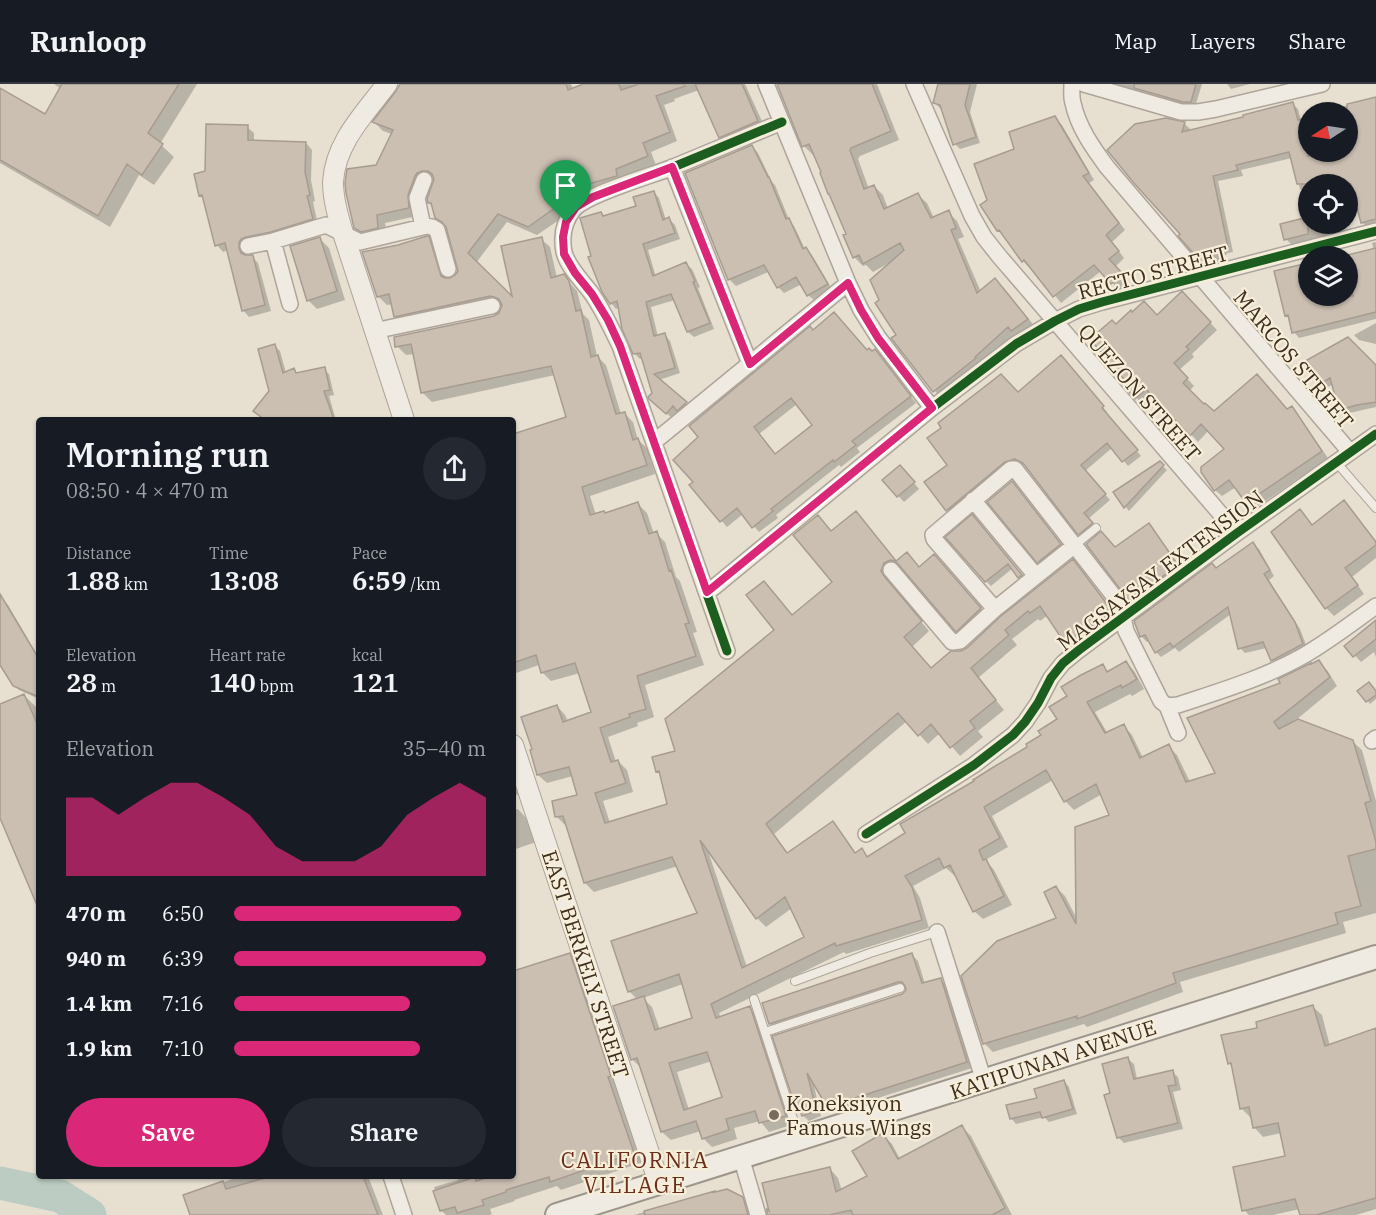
<!DOCTYPE html>
<html lang="en">
<head>
<meta charset="utf-8">
<style>
  body { margin:0; font-family:"IBM Plex Serif",serif; background:#242831; color:#f1f3f6; height:100vh; display:flex; flex-direction:column; font-size:22px; white-space:nowrap }
  * { box-sizing:border-box; margin:0 }
  p { font-size:20px; color:#9ea1a6 }
  .icon { flex:none; width:33px; height:33px; fill:none; stroke:currentColor; stroke-width:2; stroke-linecap:round; stroke-linejoin:round }
  .map { position:relative; flex:1; overflow:hidden }
  .drawer { position:absolute; left:36px; top:333px; width:480px; height:762px; display:flex; flex-direction:column; background:#171b24; border-radius:6px; box-shadow:0 2px 4px #0004 }
  .drawer>* { flex:none }
  .needle { width:39px; rotate:258deg }
  .fabs { position:absolute; left:1298px; top:18px; display:grid; gap:12px }
  .fabs a { display:grid; place-items:center; width:60px; height:60px; border-radius:50%; background:#171b24; box-shadow:0 2px 4px #0004; font-size:30px }
  .pin { position:absolute; display:grid; place-items:center; width:51px; height:51px; color:#fff; margin:-62px -26px; border-radius:50% 50% 50% 0; rotate:-45deg; box-shadow:0 0 6px #0007 }
  .pin .icon { rotate:45deg }
  .round { display:grid; place-items:center; flex:none; width:63px; height:63px; border-radius:32px; background:#242831 }
  .overview { display:flex; align-items:center; justify-content:space-between; height:102px; padding:0 30px }
  h1 { font-size:33px; font-weight:600; line-height:45px }
  .metrics { display:grid; grid-template-columns:repeat(3,1fr); gap:9px; height:102px; padding:6px 30px }
  .metrics div { display:grid; align-content:center }
  .metrics b { font-size:26px; font-weight:600 }
  .metrics small { font-size:16px; font-weight:400 }
  .metrics p { font-size:16px }
  .chart { height:168px; padding:12px 30px }
  .chart p { display:flex; justify-content:space-between }
  .chart svg { width:100%; height:108px; margin-top:6px; fill:#db2777; opacity:.7 }
  .button { display:flex; gap:12px; margin-top:auto; padding:12px 30px }
  .button a { flex:1; height:69px; border-radius:36px; background:#db2777; color:#fff; font-size:24px; font-weight:600; line-height:69px; text-align:center }
  .button a+a { background:#242831; color:#f1f3f6 }
  ul { padding:0 30px; list-style:none; font-size:20px }
  li { display:grid; grid-template-columns:96px 72px 1fr; align-items:center; height:45px }
  li i { height:15px; border-radius:8px; background:#db2777 }
  header { display:flex; align-items:center; gap:36px; box-sizing:border-box; height:84px; padding:0 30px; background:#171b24; border-bottom:2px solid #363941 }
  header strong { font-size:28px }
  nav { display:flex; gap:33px; margin-inline-start:auto; font-size:21px }
  .map>svg:first-child { display:block }
</style>
</head>
<body>
<header>
<strong>Runloop</strong>
<nav><a>Map</a><a>Layers</a><a>Share</a></nav>
</header>
<div class="map">
<svg width="1376" height="1131" viewBox="0 0 1376 1131">
  <rect width="100%" height="100%" fill="#e7e0d1"/>
  <path fill="#0003" fill-rule="evenodd" d="M54,0H197L160,60L174,73L154,101L139,91L110,143L0,79V6L46,32L61,5Z
    M402,0H571L573,5L587,0H745L766,46L729,62L720,53L699,6L674,15L675,17L664,21L677,57L651,68L656,81L624,94L583,120L577,113L568,130L537,151L507,138L476,179L515,217L541,155L550,163L557,194L564,192L577,207L583,230L589,236L597,272L606,281L621,330L624,329L633,338L638,356L647,364L655,390L590,412L596,431H606L638,420L647,429L654,450L656,449L665,458L676,493L680,497L697,548L693,549L704,581L645,601L654,633L637,639L638,642L608,653L616,678L618,677L627,686L633,708L603,717L610,739L669,721L662,692L658,687L677,668L776,546L764,499L793,532L834,498L832,448L856,429L897,478L907,470L920,484L943,480L989,534L966,555L905,485H899L893,488L890,497L892,503L929,547L912,563L931,585L967,565L1073,477L1081,486L1118,533L1074,566L1065,557L1048,531L1040,537L1038,535L1012,555L1017,561L978,594L1004,626L978,647L983,653L960,672L940,649L928,660L907,637L774,750L788,770L832,739L841,748L856,770L862,766L869,773L907,749L1029,664L1043,652L1059,636L1069,613L1102,581L1109,588L1126,578L1134,587L1144,605L1132,612L1130,610L1095,628L1108,650L1124,642L1132,651L1143,674L1168,662L1177,671L1190,698L1217,690L1282,600L1318,578L1327,586L1337,602L1296,636L1352,657L1362,666L1376,717V829L1343,838L1346,849L1180,898L1183,908L1087,943L1084,940L993,968L984,959L1058,835L1056,803L1065,812L1078,837L1111,732L1102,710L1074,726L1065,717L1053,696L992,732L1008,763L987,775L989,780L994,786L1012,821L983,835L974,827L957,791L955,792L946,784L913,802L920,814L929,844L846,870L844,868L719,929L721,934L750,924L759,933L794,1040L769,1048L760,1037L734,1044L737,1055L712,1063L703,1054L701,1047L671,1056L662,1048L641,984L632,975L638,916L629,907L699,830L678,782L594,808L585,799L567,741H565L557,733L579,712L573,692L547,699L538,691L557,622L565,631L568,637L593,629L580,589L551,597L542,588L539,581L516,589L513,586V352L568,334L555,291L432,318L423,309L414,270L406,271L397,262L495,233L500,230L503,221L404,241L395,232L393,220L387,221L378,212L398,162L428,154L437,163L447,196H450L459,188L446,142L437,133L433,122L429,119L435,95H431L426,97L417,132L385,139L387,152L365,153L355,143L377,82L392,50L383,47L374,38ZM708,767L757,834L766,843L792,824L806,854L747,883ZM683,900L694,935L660,946L652,923L643,914ZM712,977L724,1014L689,1026L677,988Z
    M788,0H877L899,56L860,72L858,75L869,105L874,102L883,111L888,125L918,111L927,119L934,134L948,128L957,137L964,153L958,155L981,208L995,196L1004,204L1036,244L943,315L927,299L899,251L881,217L890,180L889,179L873,188L866,181L863,182L854,173L848,151L815,70L813,71L804,62Z
    M939,0H977L970,28L980,59L960,65L955,60L943,25H941L935,19Z
    M1112,0H1202L1195,23H1189Z
    M1227,0H1250L1231,5Z
    M1376,14V144H1368L1362,138L1356,113L1347,115V100H1308V128L1304,109L1300,105L1292,74L1241,86L1243,92L1218,97L1233,168L1228,169L1210,185L1181,152L1182,150L1134,97L1184,39L1190,45L1189,48L1293,20L1298,25L1301,36L1308,35V68H1347V28H1334H1338L1337,24Z
    M1055,34L1062,41L1094,96L1089,99L1125,146L1112,158L1124,174L1115,183L1128,197L1119,206L1101,187L1061,219L1031,182L1029,183L1023,177L1005,152L999,146L989,117L1016,66Z
    M247,43L254,49V57L306,59L312,66L311,96L315,117L313,118L318,141L244,166L246,173H252L258,179L271,227L249,233L243,226L228,166L223,168L217,161L204,115L200,111L207,88Z
    M752,62L758,69L772,98L775,101L790,138L794,142L805,165L812,171L833,207L815,217L808,211L802,200L784,209L778,203L768,188L736,202L730,196L687,90Z
    M654,108L659,114L666,136L669,135L675,141L680,155L648,166L656,193L686,180L692,185L700,203L698,204L714,245L694,253L688,248L675,216L651,223L658,253L665,251L670,257L680,289L659,296L691,325L684,331L679,326L672,334L657,321L643,274L640,275L634,269L619,223L616,225L611,219L593,173L601,129L605,133L638,123Z
    M1308,134V140H1328L1331,151L1292,161L1286,155Z
    M320,155L329,164L345,216L317,225L308,216Z
    M1376,158V235L1299,254L1294,248L1291,235L1287,231L1308,180V212H1347V173L1374,167L1372,159Z
    M1182,209L1217,246L1192,270L1194,273L1179,286L1194,302L1189,307L1214,329L1288,326L1292,324L1298,331L1328,374L1254,425L1247,418L1236,403L1222,412L1215,406L1200,385L1227,365L1209,346L1198,358L1154,310L1143,321L1127,303L1130,300L1116,241L1157,233Z
    M1376,239V260L1359,256L1354,251Z
    M814,248L880,273L916,319L857,364L860,368L841,383L839,381L776,431L778,434L759,448L743,430L727,443L691,401ZM797,320L814,342L776,372L759,350Z
    M275,262L280,267L286,289L294,286L298,290L324,285L329,290L334,311L329,312L336,336H266L271,307Z
    M1309,277L1376,283V323L1345,330L1340,325L1334,300L1326,304L1321,299Z
    M1066,278L1107,328L1106,329L1141,372L1128,382L1113,363L1085,387L1110,416L1088,435L1097,445L1084,454L1027,382L1021,380L1010,382L952,431L926,398L949,381L1018,310Z
    M1159,379L1167,386L1129,427L1115,409Z
    M906,389L919,405L904,418L884,397Z
    M1015,402L1063,464L1042,481L1039,478Z
    M1344,418L1352,426L1376,458V474L1352,493L1364,510L1334,532L1326,524L1300,427L1313,442Z
    M977,437L1026,496L1024,498L1013,484L991,502L986,497Z
    M1154,447L1182,487L1136,521L1130,516L1115,465Z
    M1253,460L1259,465L1274,492L1269,496L1300,545L1308,566L1277,582L1272,576L1267,564L1245,569L1240,564L1231,530L1179,568L1175,564L1161,573L1156,568L1150,556L1147,558L1141,552L1216,485Z
    M2,516L8,521L39,574V615L19,606L13,600L0,578V517Z
    M1376,541V573L1374,568L1361,578L1347,563Z
    M1360,607L1376,609V615L1370,620Z
    M24,611L36,623L39,630V822L0,730V622Z
    M513,694L519,710L513,712Z
    M518,725L529,737L536,758L513,766V726Z
    M569,871L579,880L643,1078L561,1106L557,1102L514,1116L515,1117L490,1125L492,1130L489,1131H446L441,1126L434,1103L458,1096L457,1092H513V889Z
    M912,871L918,877L925,900L941,896L947,902L972,984L834,1028L828,1022L813,997L821,1032L809,1037L799,1028L774,953L903,911L907,906V903L776,945L770,940Z
    M1312,922L1322,931L1330,962L1376,946V1125L1356,1131H1301L1300,1125L1273,1131H1249L1244,1126L1286,1074L1281,1049L1263,1053L1254,1043L1253,1033L1251,1034L1241,1024L1234,984L1229,979L1259,945Z
    M1128,975L1134,980L1137,995L1172,988L1178,993L1181,1006L1173,1008L1183,1045L1124,1059L1118,1053L1111,1010Z
    M1064,997L1069,1003L1077,1030L1049,1038L1044,1033L1016,1040L1011,1034Z
    M962,1043L971,1052L1012,1131H769L829,1084L838,1094L842,1107L869,1093L883,1051L892,1060L900,1075Z
    M234,1092H368L383,1131H191L185,1112L235,1094Z
    M714,1108L742,1114L750,1123L753,1131H634Z"/>
  <g fill="none" stroke-linecap="round" stroke-linejoin="round">
    <path stroke="#bcccc2" stroke-width="33" d="M0,1099L60,1112L90,1131"/>
  </g>
  <path fill="#cbbfb2" stroke="#a89c90" stroke-width="1.5" fill-rule="evenodd" d="M62,0H179L148,49L163,60L142,91L127,80L98,132L0,76V4L45,30Z
    M400,0H566L568,6L583,0H619L621,6L639,0H684L685,2L656,12L670,48L643,59L648,72L616,85L617,92L592,99L573,112L570,100L559,121L528,143L498,130L468,169L512,212L501,162L542,153L551,194L564,190L569,197L576,227L581,226L591,273L598,271L616,330L625,328L633,356L638,354L647,381L582,403L590,431L604,427L605,429L638,418L649,450L657,447L669,487L671,486L689,539L685,540L696,572L637,592L646,625L629,630L630,633L600,644L611,678L618,676L626,699L595,709L605,739L667,720L659,687L656,688L652,673L675,667L665,635L774,546L746,511L764,497L792,531L832,498L793,451L818,431L831,447L856,427L896,477L907,468L919,483L934,470L981,524L956,548L898,480L895,477L890,476L884,479L881,487L884,492L922,537L904,553L931,584L951,567H961L967,564L1001,532L1073,475L1110,524L1091,540L1092,541L1064,558L1040,522L1030,529L1028,527L1005,546L1009,551L971,584L996,616L970,637L975,644L950,664L931,640L918,652L898,629L766,740L787,769L833,737L855,769L862,764L867,773L905,749L900,740L974,697L973,696L992,684L1027,663L1026,660L1041,651L1038,647L1057,635L1049,623L1067,612L1061,603L1081,591L1103,580L1107,588L1126,577L1137,595L1122,604L1121,601L1087,618L1105,649L1124,640L1140,674L1169,660L1186,698L1215,689L1187,634L1280,599L1278,595L1311,579V580L1319,576L1330,593L1274,638L1279,645L1298,635L1353,656L1371,717L1365,719L1376,758V765L1348,772L1361,822L1335,829L1338,840L1173,889L1176,899L1077,935V932L983,960L961,892L997,857L1056,834L1044,808L1056,802L1076,840L1075,743L1109,731L1096,700L1064,718L1046,686L984,723L1000,754L979,766L983,776L986,775L1004,812L973,828L950,781L944,784L939,774L905,792L912,803L922,836L836,862L835,859L711,920L716,934L750,922L786,1032L759,1039L755,1027L726,1035L729,1046L702,1055L696,1037L661,1048L637,974L631,976L613,922L644,912L655,946L692,934L679,890L628,908L611,857L697,829L672,773L584,799L563,732L555,733L552,717L577,711L569,683L537,691L530,666L532,665L521,633L557,621L563,638L591,628L575,579L541,589L536,571L513,579V350L566,333L551,282L421,309L411,260L395,263L394,253L494,232L499,229L502,221L499,215L494,213L490,212L394,233L389,210L377,213L362,168L398,161L427,152H429L441,192L445,194H450L455,191L458,187L446,143L442,138L435,134L431,119H428L427,115L434,95L432,90L428,87H422L417,89L415,92L408,111L409,124L377,131L378,144L361,148L354,144L346,109L345,99L347,85L376,81L393,46L372,38L396,7ZM700,756L756,835L785,813L804,853L742,884ZM707,968L722,1013L684,1026L669,979Z
    M695,0H742L758,37L719,54Z
    M777,0H872L891,47L851,64L850,66L864,105L874,101L884,125L918,109L931,134L949,126L956,144L951,146L977,209L995,194L1028,235L1011,247L1008,243L975,273L976,274L933,308L891,254L896,251L875,219L879,216L870,196L904,166L900,159L863,180L859,171L853,174L843,151L846,150L829,110H828L820,89L821,88L809,60L802,63Z
    M938,0H970L965,21L976,53L953,61L940,21L933,19Z
    M1134,0H1196L1191,18H1183L1134,4Z
    M1376,13V135L1361,139L1351,100H1297L1289,68L1236,81L1238,86L1213,92L1228,163L1222,164L1203,180L1178,152L1180,150L1133,98L1107,66L1135,40L1166,34L1185,38L1182,48L1243,33V31L1293,18L1298,36L1308,33V72L1324,68H1347V20Z
    M1055,32L1089,89L1083,92L1119,139L1106,151L1119,167L1109,175L1123,190L1111,200L1094,181L1053,213L1024,176L1022,178L999,146L997,147L980,121L987,116L974,80L1014,65L1009,48Z
    M206,40L248,41V56L306,58L305,88L310,111L307,112L313,135L271,148L246,153L241,155L239,159V164L241,169L245,171H253L265,221L242,227L225,159L215,162L202,111L199,112L194,90L205,87Z
    M752,61L768,93H769L786,135L789,134L803,165L806,163L828,200L807,212L796,193L777,204L764,181L728,196L685,89Z
    M654,107L663,136L669,133L675,149L643,160L653,192L686,178L695,197L693,198L710,239L687,248L671,210L646,218L654,252L665,249L675,284L654,290L687,318L677,327L673,322L666,330L649,315L648,313L652,309L640,269L633,270L622,245L617,217L610,220L602,208L588,173L591,172L580,134L601,128L603,132L636,122L633,113Z
    M1308,133V150L1284,156L1280,140Z
    M320,153L337,207L307,217L290,162Z
    M1376,164V228L1292,249L1288,231L1285,232L1274,187L1308,179V212H1353L1347,185V171Z
    M1182,207L1211,238L1186,263L1189,265L1174,279L1188,294L1183,299L1204,320L1205,319L1214,327L1257,290L1287,325L1292,322L1322,367L1246,419L1229,396L1214,407L1201,388V383L1224,365L1201,340L1190,352L1146,305L1135,315L1125,303L1128,300L1090,255L1112,236L1116,240L1131,226L1132,228L1144,217L1157,231Z
    M834,228L867,266L869,264L872,267L875,265L911,312L852,357L856,361L834,378L833,376L800,402L771,425L773,427L752,444L737,424L720,438L689,401L693,398L673,376L698,353L689,342L810,242L813,246ZM791,314L812,341L775,370L754,343Z
    M1348,253L1376,281V318L1357,321L1339,326L1330,294L1320,300L1307,276Z
    M275,260L283,289L294,284L296,289L325,283L330,306L324,307L334,336H265L253,327L269,307L258,265Z
    M1061,271L1104,322L1102,324L1138,366L1122,378L1107,359L1081,381L1106,410L1084,429L1093,439L1078,451L1023,379L1015,375L1005,378L946,427L924,398L947,381L927,354L941,344L938,339L1001,290L1018,308Z
    M1160,377L1164,381L1124,424L1113,408Z
    M900,381L915,398L897,413L882,396Z
    M1012,397L1061,460L1037,479L987,418Z
    M1344,416L1376,458V461L1345,484L1358,501L1325,525L1271,448L1300,425L1312,441Z
    M972,430L1022,491L1018,494L1008,480L985,498L945,453Z
    M1149,439L1178,481L1129,517L1086,460L1101,447L1115,463Z
    M1253,458L1270,486L1264,490L1295,538L1303,560L1271,577L1263,558L1238,565L1228,523L1173,563L1170,559L1155,569L1145,551L1140,553L1134,537L1212,479L1216,484Z
    M0,510L39,575V613L13,602L0,581Z
    M1376,536V555L1353,573L1344,562Z
    M1369,598L1376,607V611L1366,618L1357,607Z
    M24,610L39,644V826L0,734V620Z
    M570,869L611,992L608,993L634,1069L550,1098L549,1093L506,1106V1108L482,1116L484,1121L457,1129L455,1123L440,1127L433,1107L475,1093L476,1097L493,1092H513V887Z
    M912,869L922,899L941,894L967,978L827,1023L807,989L815,1021V1027L802,1032L800,1028H797L772,952L902,910L906,906L905,902L902,898H898L769,940L762,919Z
    M1313,921L1325,962L1376,944V1114L1316,1131H1300L1295,1115L1242,1127L1233,1083L1285,1072L1278,1039L1253,1044L1249,1023L1240,1025L1231,979L1228,980L1221,951L1257,944L1256,938Z
    M1128,973L1134,995L1173,986L1176,1001L1168,1002L1178,1039L1117,1054L1104,1011L1110,1009L1102,980Z
    M1064,996L1073,1025L1042,1034L1040,1028L1010,1035L1006,1021L1037,1014L1034,1005Z
    M962,1041L1005,1124L992,1131H853L851,1126L829,1131H767V1125L769,1127L762,1099L830,1083L836,1108L867,1092L852,1067L883,1049L898,1075Z
    M272,1092H363L378,1131H190L183,1111L223,1097L226,1105Z
    M727,1105L743,1113L748,1131H645L644,1127L715,1107V1108Z"/>
  <g fill="none" stroke-linecap="round" stroke-linejoin="round">
    <g stroke="#ada599" stroke-width="10">
      <path id="service" d="M1336,378L1376,424
        M1075,461L1096,444
        M795,897L870,869L937,848
        M754,915L799,1053
        M765,948L900,904"/>
    </g>
    <g stroke="#ada599" stroke-width="18">
      <path id="minor" d="M766,0L848,199L861,226L878,253L932,324
        M914,0L972,132L984,153L999,172L1237,449
        M1072,0C1072,6 1071,13 1073,19C1078,43 1093,64 1107,83L1350,368
        M1084,0L1181,28H1198L1216,25L1322,0
        M672,83L750,280
        M423,143L417,114L424,96
        M273,157L290,220
        M248,162L273,157L326,141L360,158L427,142L432,143L437,146L448,185
        M374,247L492,222
        M654,358L848,199
        M973,416L1036,492
        M891,486L952,558L960,557L995,525L1075,461
        M707,509L932,324L1016,260L1055,237L1079,225L1102,218L1376,147
        M995,525L934,455L933,451L1011,385H1015L1120,520L1126,547L1161,617L1167,622L1178,649
        M727,567L620,262C611,244 603,226 592,210C583,198 567,182 564,168C561,152 564,137 574,125C588,110 650,92 671,84C708,69 745,53 782,38
        M1167,622L1178,621C1220,607 1264,594 1303,572C1329,557 1352,539 1376,522
        M1372,657L1376,654
        M866,750L974,681L1013,651L1025,638L1038,619L1051,594L1063,579L1079,566L1237,449L1376,350
        M937,848L984,997
        M741,1073L758,1131
        M391,1092L404,1131"/>
    </g>
    <g stroke="#ada599" stroke-width="22">
      <path id="tertiary" d="M387,0C365,29 335,59 333,98C333,115 338,132 343,149L404,336
        M513,661L659,1099"/>
    </g>
    <g stroke="#9c958a" stroke-width="26">
      <path id="secondary" d="M557,1131L1376,873"/>
    </g>
    <use href="#service" stroke="#efebe3" stroke-width="8"/>
    <use href="#minor" stroke="#efebe3" stroke-width="15"/>
    <use href="#tertiary" stroke="#efebe3" stroke-width="20"/>
    <use href="#secondary" stroke="#efebe3" stroke-width="22"/>
    <g stroke="#f7eed8" stroke-width="13">
      <path id="cycleway" d="M707,509L932,324L1016,260L1055,237L1079,225L1102,218L1376,147
        M727,567L620,262C611,244 603,226 592,210C583,198 567,182 564,168C561,152 564,137 574,125C588,110 650,92 671,84C708,69 745,53 782,38
        M866,750L974,681L1013,651L1025,638L1038,619L1051,594L1063,579L1079,566L1237,449L1376,350"/>
    </g>
    <use href="#cycleway" stroke="#1b5e20" stroke-width="9"/>
  </g>
  <g fill="none" stroke-linecap="round" stroke-linejoin="round">
    <g stroke="#fff" stroke-width="12">
      <path id="route" d="M672,83L750,280L848,199L861,226L878,254L932,324L707,508L620,262L608,236L592,210L575,189L564,170L563,153L566,138L576,123L593,113Z"/>
    </g>
    <use href="#route" stroke="#db2777" stroke-width="8"/>
  </g>
  <circle fill="#786c5e" stroke="#f7eed8" stroke-width="2" cx="774" cy="1031" r="6"/>
  <g text-anchor="middle" dominant-baseline="central" stroke-width="4.5" stroke-linejoin="round" paint-order="stroke">
    <g font-size="21" fill="#3d2e20" stroke="#f7eed8">
      <text transform="translate(1153 188) rotate(-15)">RECTO STREET</text>
      <text transform="translate(1294 275) rotate(50)">MARCOS STREET</text>
      <text transform="translate(1140 308) rotate(49)">QUEZON STREET</text>
      <text transform="translate(1160 486) rotate(-37)">MAGSAYSAY EXTENSION</text>
      <text transform="translate(586 880) rotate(72)">EAST BERKELY STREET</text>
      <text transform="translate(1053 975) rotate(-18)">KATIPUNAN AVENUE</text>
    </g>
    <g font-size="21" fill="#3d2e20" stroke="#f7eed8" text-anchor="start">
      <text x="786" y="1019">Koneksiyon<tspan x="786" dy="24">Famous Wings</tspan></text>
    </g>
    <g font-size="22" letter-spacing="1.5" fill="#6b2e1e" stroke="#f7eed8">
      <text x="635" y="1075">CALIFORNIA<tspan x="635" dy="25">VILLAGE</tspan></text>
    </g>
  </g>
</svg>
<div class="fabs">
<a><svg class="needle" viewBox="-14 -14 28 28"><path d="M0-13l5 13h-10z" fill="#e53935"/><path d="M0 13l5-13h-10z" fill="#9ea1a6"/></svg></a>
<a><svg class="icon" aria-label="locate" viewBox="0 0 24 24"><circle cx="12" cy="12" r="6"/><path d="M12 2v4M12 18v4M2 12h4M18 12h4"/></svg></a>
<a><svg class="icon" aria-label="layers" viewBox="0 0 24 24"><path d="M12 4l9 5-9 5-9-5zM3 14l9 5 9-5"/></svg></a>
</div>
<div class="pin" style="left:566px;top:138px;background:#1e9e55"><svg class="icon" aria-label="arrive" viewBox="0 0 24 24"><path d="M6 21V4h12l-3 4 3 4H6"/></svg></div>
<section class="drawer">
<div class="overview"><div><h1>Morning run</h1><p>08:50 · 4 × 470 m</p></div><a class="round"><svg class="icon" aria-label="share" viewBox="0 0 24 24"><path d="M12 15V3M7 8l5-5 5 5M5 13v7h14v-7"/></svg></a></div>
<div class="metrics">
<div><p>Distance</p><b>1.88<small> km</small></b></div>
<div><p>Time</p><b>13:08</b></div>
<div><p>Pace</p><b>6:59<small> /km</small></b></div>
</div>
<div class="metrics">
<div><p>Elevation</p><b>28<small> m</small></b></div>
<div><p>Heart rate</p><b>140<small> bpm</small></b></div>
<div><p>kcal</p><b>121</b></div>
</div>
<div class="chart"><p><span>Elevation</span>35–40 m</p>
<svg viewBox="0 0 160 44" preserveAspectRatio="none"><path d="M0 44V12L10 12L20 19L30 12L40 6L50 6L60 12L70 19L80 32L90 38L100 38L110 38L120 32L130 19L140 12L150 6L160 12V44z"/></svg>
</div>
<ul>
<li><b>470 m</b>6:50<i style="width:90%"></i></li>
<li><b>940 m</b>6:39<i style="width:100%"></i></li>
<li><b>1.4 km</b>7:16<i style="width:70%"></i></li>
<li><b>1.9 km</b>7:10<i style="width:74%"></i></li>
</ul>
<div class="button"><a>Save</a><a>Share</a></div>
</section>
</div>
</body>
</html>
